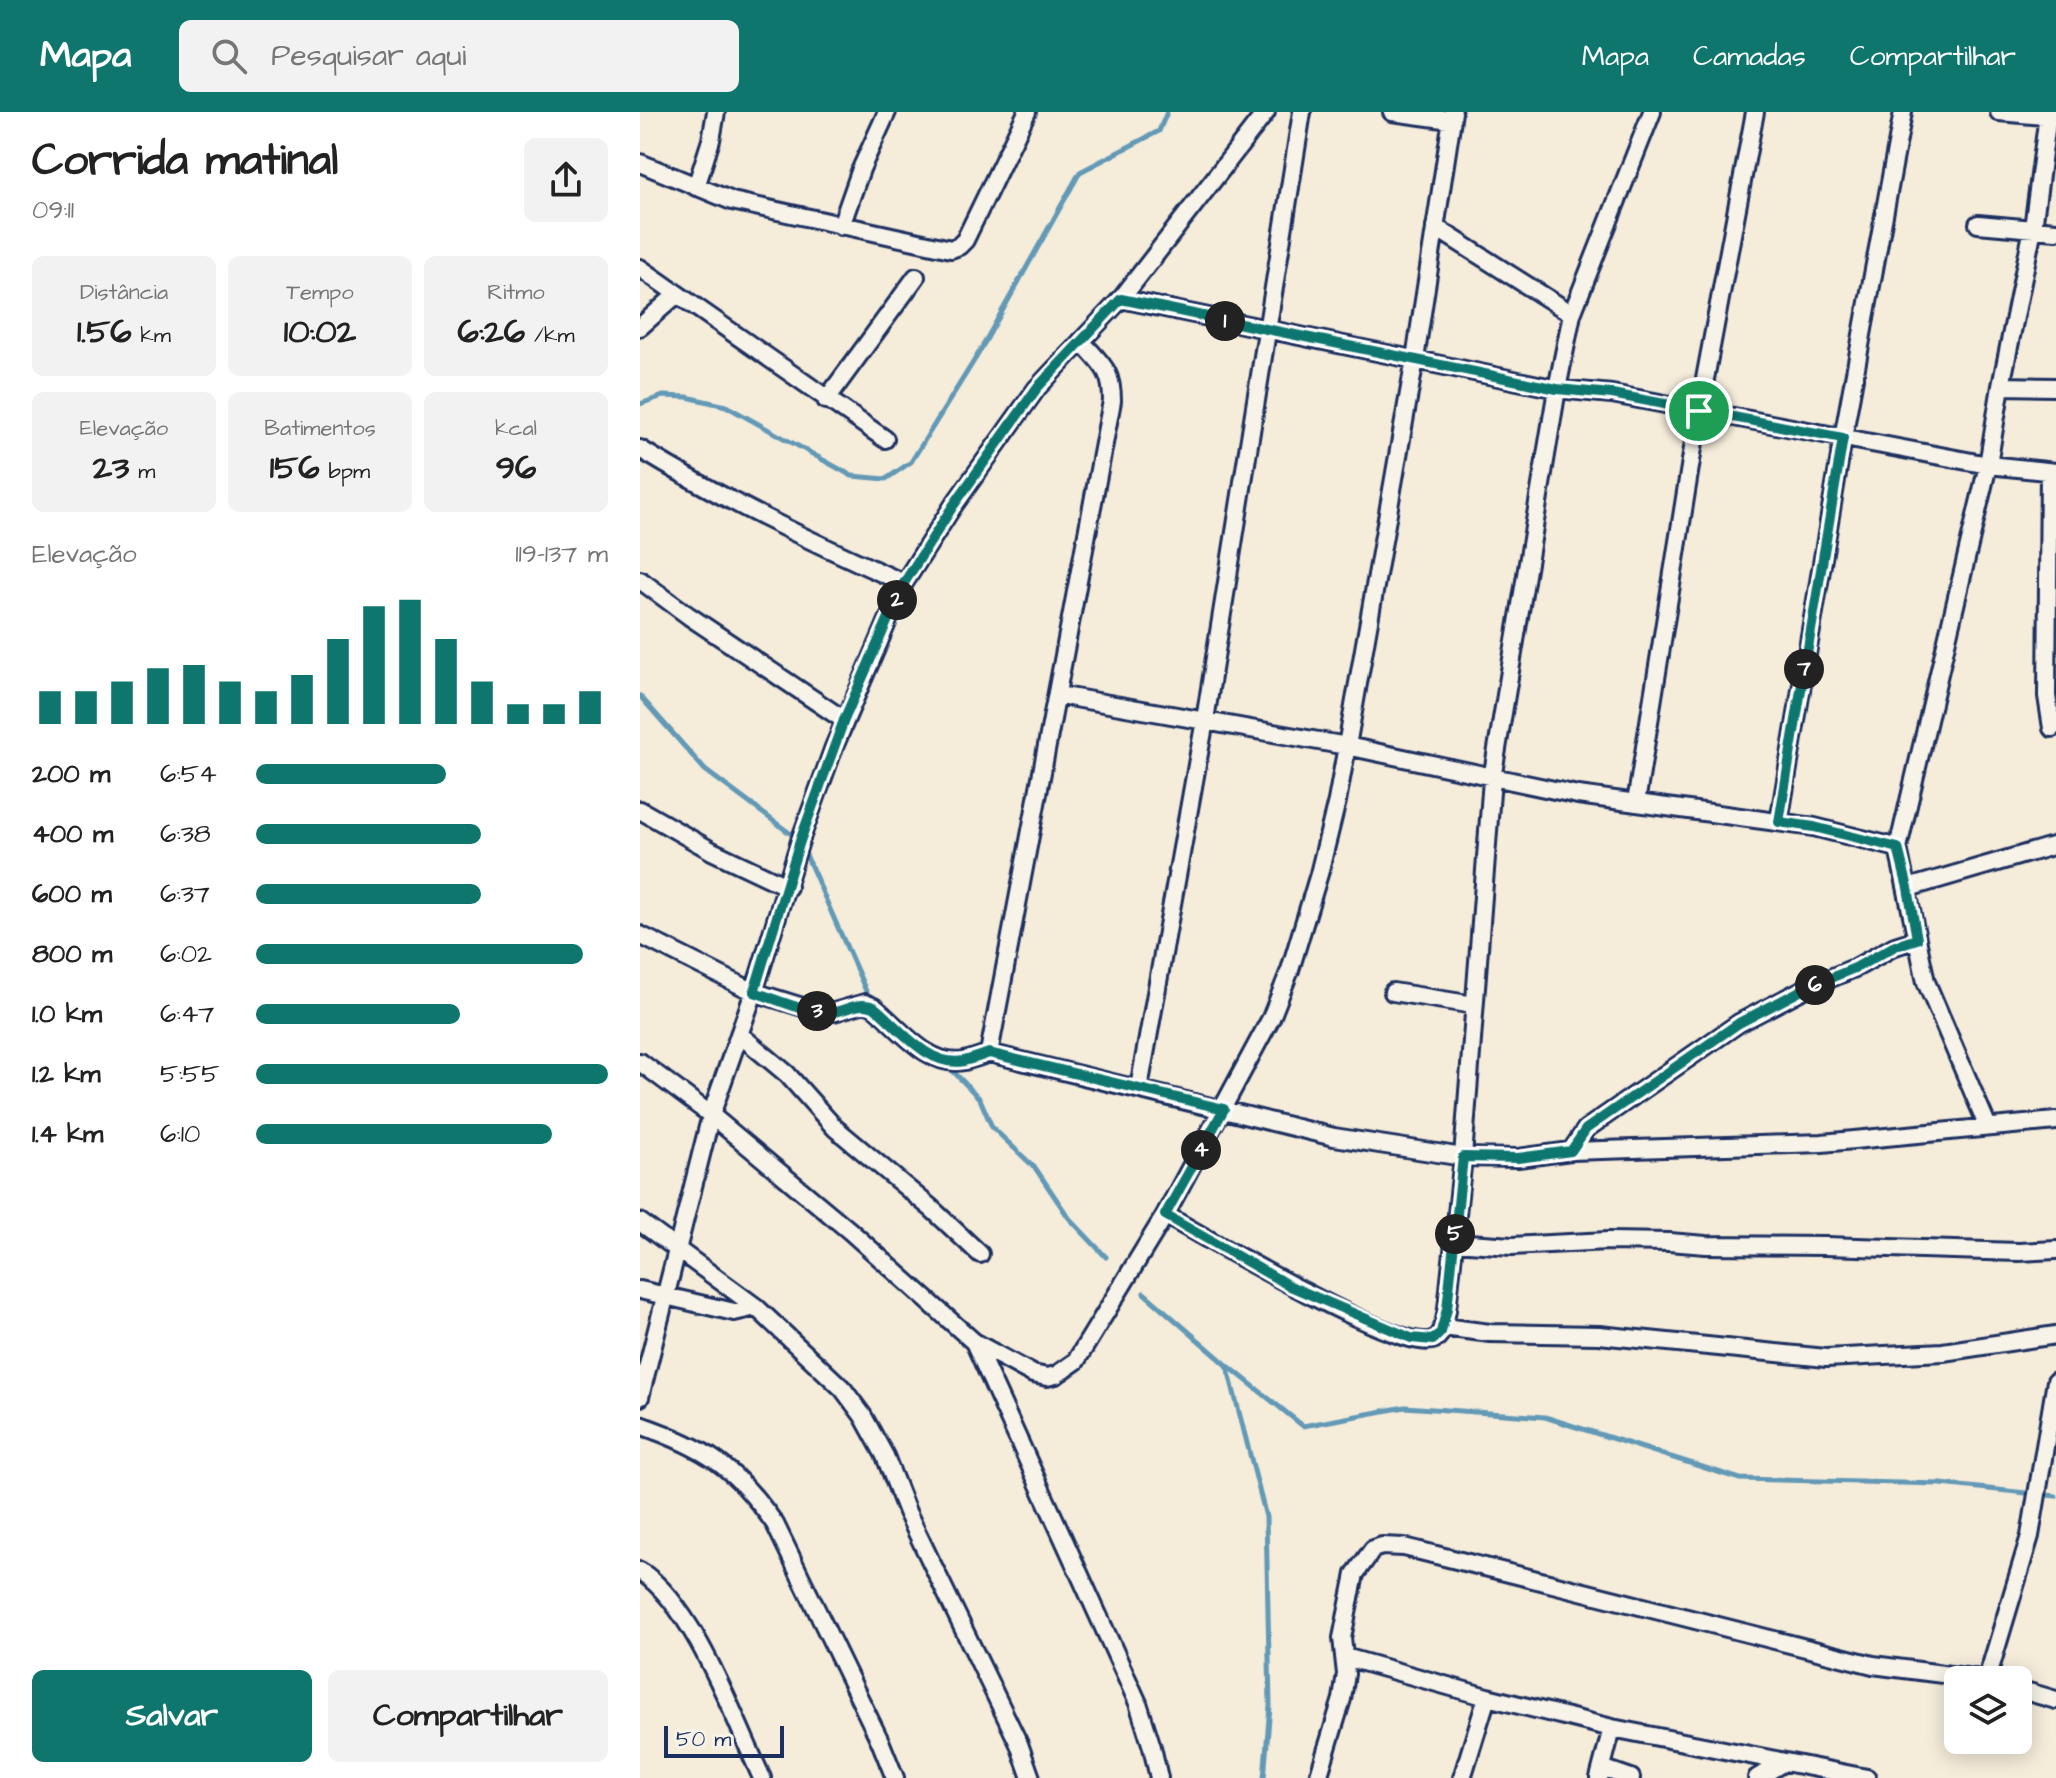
<!DOCTYPE html>
<html lang="pt">
<head>
<meta charset="utf-8">
<style>
  body { margin:0; font-family:"Architects Daughter",sans-serif; background:#f2f2f2; color:#222; height:100vh; display:flex; flex-direction:column; font-size:30px; white-space:nowrap }
  * { box-sizing:border-box; margin:0 }
  p { font-size:26px; color:#767676 }
  .icon { flex:none; width:44px; height:44px; fill:none; stroke:currentColor; stroke-width:2; stroke-linecap:round; stroke-linejoin:round }
  .map { position:relative; flex:1; overflow:hidden }
  .side { display:flex; flex-direction:column; background:#fff; width:640px }
  .side>* { flex:none }
  .fabs { position:absolute; left:1304px; top:1554px; display:grid; gap:16px }
  .fabs a { display:grid; place-items:center; width:88px; height:88px; border-radius:12px; background:#fff; box-shadow:0 4px 20px #0003; font-size:40px }
  .scale { position:absolute; left:24px; bottom:20px; width:120px; box-sizing:border-box; padding-left:8px; border:4px solid #1b2f5e; border-top:0; font-size:22px; line-height:28px; white-space:nowrap; color:#1b2f5e; -webkit-text-stroke:6px #f7f3e8; paint-order:stroke }
  .pin { position:absolute; display:grid; place-items:center; width:68px; height:68px; color:#fff; margin:-34px; border:4px solid #fff; border-radius:50%; box-shadow:0 2px 8px #0007 }
  .km { position:absolute; width:40px; height:40px; margin:-20px; border-radius:50%; background:#222; color:#fff; font-size:22px; line-height:40px; text-align:center }
  .round { display:grid; place-items:center; flex:none; width:84px; height:84px; border-radius:12px; background:#f2f2f2 }
  .head { display:flex; align-items:center; justify-content:space-between; height:136px; padding:0 32px }
  h1 { font-size:44px; font-weight:700; line-height:60px }
  .metrics { display:grid; grid-template-columns:repeat(3,1fr); gap:12px; height:136px; padding:8px 32px }
  .metrics div { display:grid; align-content:center; border-radius:12px; background:#f2f2f2; text-align:center }
  .metrics b { font-size:34px; font-weight:700 }
  .metrics small { font-size:22px; font-weight:400 }
  .metrics p { font-size:22px }
  .chart { height:224px; padding:16px 32px }
  .chart p { display:flex; justify-content:space-between }
  .chart svg { width:100%; height:144px; margin-top:8px; stroke:#0f766e; stroke-width:6 }
  .button { display:flex; gap:16px; margin-top:auto; padding:16px 32px }
  .button a { flex:1; height:92px; border-radius:12px; background:#0f766e; color:#fff; font-size:32px; font-weight:700; line-height:92px; text-align:center }
  .button a+a { background:#f2f2f2; color:#222 }
  ul { padding:0 32px; list-style:none; font-size:26px }
  li { display:grid; grid-template-columns:128px 96px 1fr; align-items:center; height:60px }
  li i { height:20px; border-radius:10px; background:#0f766e }
  header { display:flex; align-items:center; gap:48px; box-sizing:border-box; height:112px; padding:0 40px; background:#0f766e; color:#fff }
  header strong { font-size:38px }
  nav { display:flex; gap:44px; margin-inline-start:auto; font-size:28px }
  .search { width:560px; height:72px; background:#f2f2f2; display:flex; align-items:center; gap:20px; box-sizing:border-box; padding:0 28px; border-radius:12px; color:#767676; font-size:30px }
  main { display:flex; flex:1; min-height:0 }
  .map>svg:first-child { display:block }
</style>
</head>
<body>
<header>
<strong>Mapa</strong>
<div class="search"><svg class="icon" aria-label="search" viewBox="0 0 24 24"><circle cx="10" cy="10" r="6"/><path d="M15 15l6 6"/></svg>Pesquisar aqui</div>
<nav><a>Mapa</a><a>Camadas</a><a>Compartilhar</a></nav>
</header>
<main>
<section class="side">
<div class="head"><div><h1>Corrida matinal</h1><p>09:11</p></div><a class="round"><svg class="icon" aria-label="share" viewBox="0 0 24 24"><path d="M12 15V3M7 8l5-5 5 5M5 13v7h14v-7"/></svg></a></div>
<div class="metrics">
<div><p>Distância</p><b>1.56<small> km</small></b></div>
<div><p>Tempo</p><b>10:02</b></div>
<div><p>Ritmo</p><b>6:26<small> /km</small></b></div>
</div>
<div class="metrics">
<div><p>Elevação</p><b>23<small> m</small></b></div>
<div><p>Batimentos</p><b>156<small> bpm</small></b></div>
<div><p>kcal</p><b>96</b></div>
</div>
<div class="chart"><p><span>Elevação</span>119–137 m</p>
<svg viewBox="0 0 160 44" preserveAspectRatio="none"><path d="M5 44V34M15 44V34M25 44V31M35 44V27M45 44V26M55 44V31M65 44V34M75 44V29M85 44V18M95 44V8M105 44V6M115 44V18M125 44V31M135 44V38M145 44V38M155 44V34"/></svg>
</div>
<ul>
<li><b>200 m</b>6:54<i style="width:54%"></i></li>
<li><b>400 m</b>6:38<i style="width:64%"></i></li>
<li><b>600 m</b>6:37<i style="width:64%"></i></li>
<li><b>800 m</b>6:02<i style="width:93%"></i></li>
<li><b>1.0 km</b>6:47<i style="width:58%"></i></li>
<li><b>1.2 km</b>5:55<i style="width:100%"></i></li>
<li><b>1.4 km</b>6:10<i style="width:84%"></i></li>
</ul>
<div class="button"><a>Salvar</a><a>Compartilhar</a></div>
</section>
<div class="map">
<svg width="1416" height="1666" viewBox="0 0 1416 1666">
  <rect width="100%" height="100%" fill="#f5ecda"/>
  <filter id="ink" filterUnits="userSpaceOnUse"><feTurbulence type="fractalNoise" baseFrequency=".0125" numOctaves="2"/><feDisplacementMap in="SourceGraphic" scale="16" xChannelSelector="R" yChannelSelector="G"/><feConvolveMatrix kernelMatrix="1 2 1 2 8 2 1 2 1" color-interpolation-filters="sRGB"/></filter>
  <g filter="url(#ink)">
    <g fill="none" stroke-linecap="round" stroke-linejoin="round">
      <path stroke="#6299b6" stroke-width="5" d="M0,292L23,284L47,285L86,294L212,364L246,367L271,350L337,244L440,60L519,19L527,0
        M0,584L65,658L159,728
        M163,736L230,888
        M308,954L340,987L352,1015L396,1057L429,1106L466,1145
        M504,1181L587,1253L626,1405L630,1594L624,1666
        M587,1253L663,1314L765,1295L905,1305L1100,1367L1301,1372L1416,1384"/>
      <g stroke="#1b2f5e" stroke-width="22">
        <path id="minor" d="M752,0L811,8
          M1359,0L1416,5
          M0,51L92,89L311,137L319,134L325,128L387,0
          M56,75L71,28L76,0
          M1338,112L1416,119
          M201,114L221,57L247,0
          M795,115L932,202
          M0,156L245,327
          M481,187L917,277L972,282L1348,353L1416,360
          M0,215L36,183
          M1361,274L1416,275
          M186,288L276,165
          M0,337C85,389 173,431 264,471
          M1409,360L1407,584L1412,616
          M0,468L49,504L204,608
          M418,583L707,634L938,683L1174,715L1258,736
          M996,691L1059,299L1115,0
          M0,698L72,739L148,775
          M1139,710L1203,326L1263,0
          M1268,776L1416,733
          M0,823L114,880L182,901L194,900L225,891L234,895C259,915 288,956 324,949C332,947 341,944 349,941L694,1025L823,1045L878,1046L931,1039L1182,1031L1416,1009
          M753,880L834,893
          M99,922L147,962L195,1016L291,1096L340,1142
          M349,941L472,289C472,257 461,252 441,229
          M0,950L71,1003L210,1119L334,1230L393,1262L407,1265L416,1263L436,1249L525,1103L631,906L650,858L679,762L697,689L707,634L775,247L813,0
          M499,976L565,608L662,0
          M1348,1015L1286,870L1258,736L1348,353L1361,274L1393,116L1408,3
          M931,1039L946,1017L1099,911L1162,878L1217,855L1255,834L1277,827
          M525,1103C565,1125 757,1239 792,1228C804,1225 805,1207 807,1197L823,1045L852,667L917,277L932,202L1012,0
          M0,1110L116,1195L203,1277L223,1304L245,1344L267,1400L379,1632L391,1666
          M814,1130L872,1134L968,1129L1029,1130L1066,1133L1185,1134L1379,1140L1416,1138
          M0,1178L94,1200L116,1195
          M803,1215L850,1221L959,1223L1186,1246L1303,1240L1416,1223
          M334,1230L498,1591L512,1635L519,1666
          M0,1285L71,1003L114,880L160,729L194,635L264,471L313,394L397,276L481,187L626,0
          M0,1313C66,1336 94,1354 135,1412L240,1629L255,1666
          M0,1459C55,1494 94,1607 122,1666
          M705,1545L847,1585L972,1616L1227,1666
          M1347,1567L1390,1424L1416,1269
          M1378,1577L1416,1588
          M962,1656L991,1666
          M678,1666L702,1587L706,1562L702,1526L715,1462L733,1437L742,1434L764,1435L873,1462L1233,1553L1349,1568
          M822,1666L847,1585
          M959,1666L972,1616
          M1117,1666L1144,1650"/>
      </g>
      <use href="#minor" stroke="#f7f3e8" stroke-width="16"/>
    </g>
  </g>
  <g fill="none" stroke-linecap="round" stroke-linejoin="round" filter="url(#ink)">
    <g stroke="#fff" stroke-width="16">
      <path id="route" d="M481,187L917,277L972,282L1203,326L1139,710L1174,715L1258,736L1268,776L1277,827L1255,834L1217,855L1162,878L1099,911L946,1017L931,1039L878,1046L823,1045L807,1197L801,1220L793,1228L771,1226L650,1174L525,1103L584,997L349,941C341,944 332,947 324,949C288,956 259,915 234,895C216,888 202,902 184,901C161,899 136,887 114,880L160,729L204,608L264,471L313,394L397,276Z"/>
    </g>
    <use href="#route" stroke="#0f766e" stroke-width="10"/>
  </g>
</svg>
<div class="fabs">
<a><svg class="icon" aria-label="layers" viewBox="0 0 24 24"><path d="M12 4l9 5-9 5-9-5zM3 14l9 5 9-5"/></svg></a>
</div>
<div class="scale">50 m</div>
<div class="pin" style="left:1059px;top:299px;background:#1e9e55"><svg class="icon" aria-label="arrive" viewBox="0 0 24 24"><path d="M6 21V4h12l-3 4 3 4H6"/></svg></div>
<b class="km" style="left:585px;top:209px">1</b>
<b class="km" style="left:257px;top:488px">2</b>
<b class="km" style="left:177px;top:899px">3</b>
<b class="km" style="left:561px;top:1038px">4</b>
<b class="km" style="left:815px;top:1122px">5</b>
<b class="km" style="left:1175px;top:873px">6</b>
<b class="km" style="left:1164px;top:557px">7</b>
</div>
</main>
</body>
</html>
